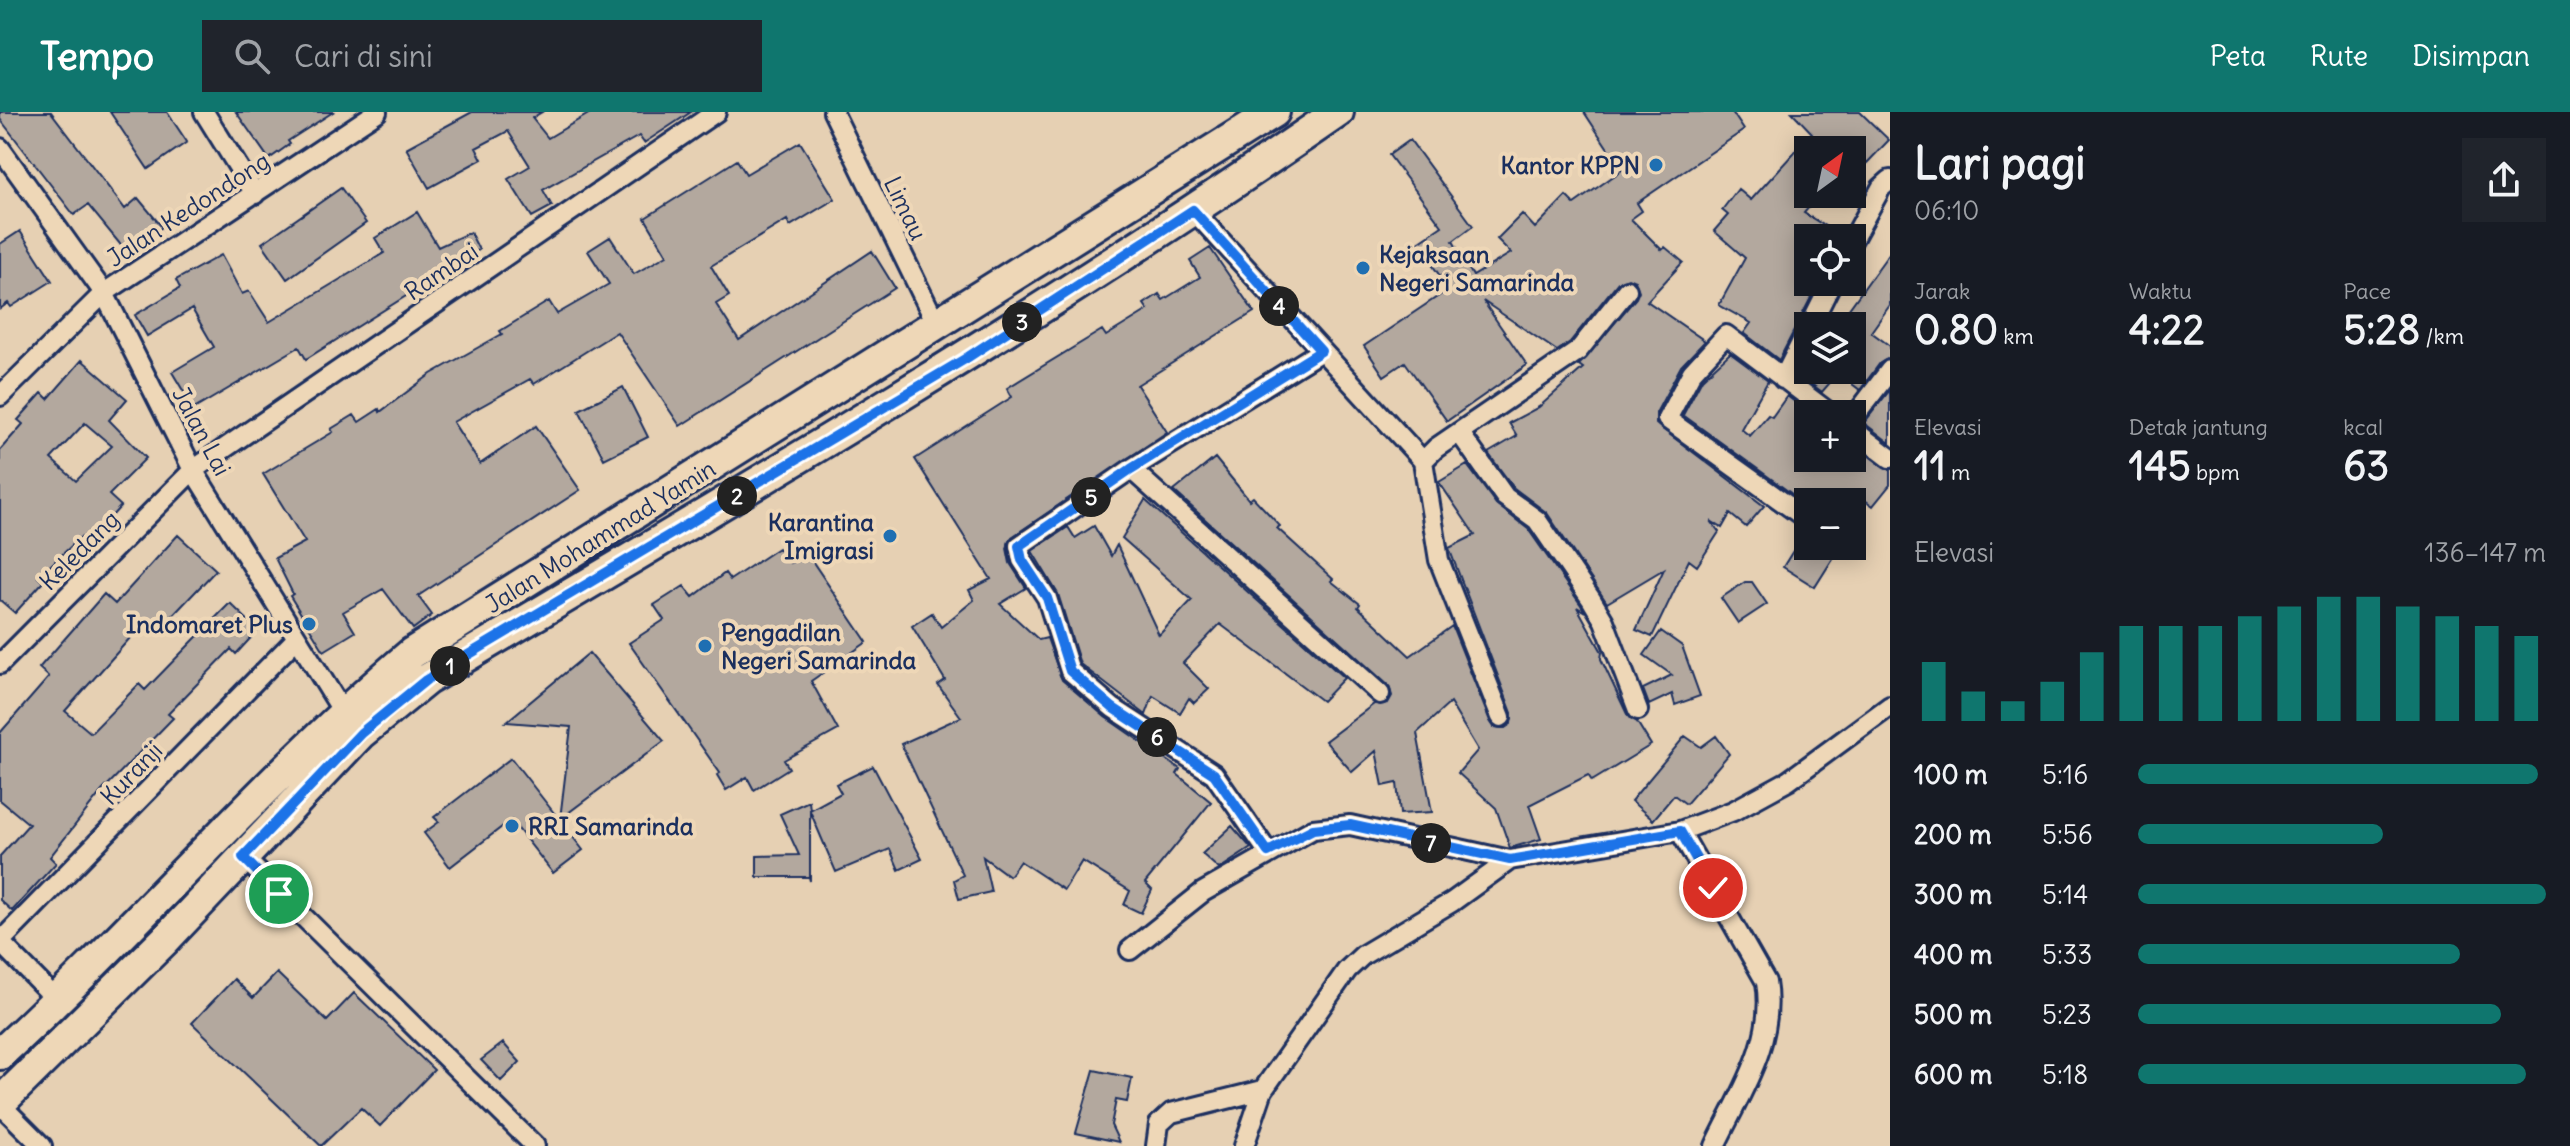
<!DOCTYPE html>
<html lang="id">
<head>
<meta charset="utf-8">
<style>
  body { margin:0; font-family:Delius,sans-serif; background:#20242c; color:#f1f3f6; height:100vh; display:flex; flex-direction:column; font-size:30px; white-space:nowrap }
  * { box-sizing:border-box; margin:0 }
  p { font-size:26px; color:#9ea1a6 }
  .icon { flex:none; width:44px; height:44px; fill:none; stroke:currentColor; stroke-width:2; stroke-linecap:round; stroke-linejoin:round }
  .map { position:relative; flex:1; overflow:hidden }
  .side { display:flex; flex-direction:column; background:#171b24; width:680px }
  .side>* { flex:none }
  .needle { width:52px; rotate:33deg }
  .tools { position:absolute; left:1794px; top:24px; display:grid; gap:16px }
  .tools a { display:grid; place-items:center; width:72px; height:72px; border-radius:0px; background:#171b24; box-shadow:0 4px 20px #0003; font-size:40px }
  .pin { position:absolute; display:grid; place-items:center; width:68px; height:68px; color:#fff; margin:-34px; border:4px solid #fff; border-radius:50%; box-shadow:0 2px 8px #0007 }
  .km { position:absolute; width:40px; height:40px; margin:-20px; border-radius:50%; background:#222; color:#fff; font-size:22px; line-height:40px; text-align:center }
  .round { display:grid; place-items:center; flex:none; width:84px; height:84px; border-radius:0px; background:#20242c }
  .head { display:flex; align-items:center; justify-content:space-between; height:136px; padding:0 24px }
  h1 { font-size:44px; font-weight:800; line-height:60px }
  .metrics { display:grid; grid-template-columns:repeat(3,1fr); gap:12px; height:136px; padding:8px 24px }
  .metrics div { display:grid; align-content:center }
  .metrics b { font-size:40px; font-weight:800 }
  .metrics small { font-size:22px; font-weight:400 }
  .metrics p { font-size:22px }
  .chart { height:224px; padding:16px 24px }
  .chart p { display:flex; justify-content:space-between }
  .chart svg { width:100%; height:144px; margin-top:8px; stroke:#0f766e; stroke-width:6 }
  ul { padding:0 24px; list-style:none; font-size:26px }
  li { display:grid; grid-template-columns:128px 96px 1fr; align-items:center; height:60px }
  li i { height:20px; border-radius:10px; background:#0f766e }
  header { display:flex; align-items:center; gap:48px; box-sizing:border-box; height:112px; padding:0 40px; background:#0f766e; color:#fff }
  header strong { font-size:38px }
  nav { display:flex; gap:44px; margin-inline-start:auto; font-size:28px }
  .search { width:560px; height:72px; background:#20242c; display:flex; align-items:center; gap:20px; box-sizing:border-box; padding:0 28px; border-radius:0px; color:#9ea1a6; font-size:30px }
  main { display:flex; flex:1; min-height:0 }
  .map>svg:first-child { display:block }
</style>
</head>
<body>
<header>
<strong>Tempo</strong>
<div class="search"><svg class="icon" aria-label="search" viewBox="0 0 24 24"><circle cx="10" cy="10" r="6"/><path d="M15 15l6 6"/></svg>Cari di sini</div>
<nav><a>Peta</a><a>Rute</a><a>Disimpan</a></nav>
</header>
<main>
<div class="map">
<svg width="1890" height="1034" viewBox="0 0 1890 1034">
  <rect width="100%" height="100%" fill="#e6d0b3"/>
  <filter id="ink" filterUnits="userSpaceOnUse"><feTurbulence type="fractalNoise" baseFrequency=".0125" numOctaves="2"/><feDisplacementMap in="SourceGraphic" scale="16" xChannelSelector="R" yChannelSelector="G"/><feConvolveMatrix kernelMatrix="1 2 1 2 8 2 1 2 1" color-interpolation-filters="sRGB"/></filter>
  <g filter="url(#ink)">
    <path fill="#b3a89e" stroke="#1b2f5e" stroke-width="2" fill-rule="evenodd" d="M0,0H51L125,97L138,86L162,115L129,143L88,93L74,103L0,7Z
      M110,0H167L187,30L148,57Z
      M236,0H333L288,29L290,32L269,47Z
      M472,0H542L532,6L548,26L592,0H691L644,31L639,24L543,78L552,94L532,105L508,67L530,54L508,19L476,36L482,47L429,76L406,36Z
      M1584,0H1732L1744,18L1637,91L1642,99L1631,107L1662,138L1665,135L1683,150L1647,189L1705,229L1681,254L1656,301V312L1764,394L1746,415L1730,402L1722,416L1711,409L1719,420L1697,454L1689,448L1652,525L1636,518L1664,457L1607,491L1547,401L1514,376L1488,341L1517,324L1509,311L1539,295L1583,256L1579,253L1636,186L1639,179L1635,169L1628,166L1618,170L1570,230L1557,239L1483,189L1527,253L1447,309L1405,250L1384,264L1364,234L1449,177L1417,131L1442,114L1389,43L1410,28L1473,114L1453,129L1473,164L1511,141L1497,127L1522,102L1535,116L1566,84L1574,92L1622,58Z
      M1792,0H1860L1889,28L1867,51L1862,46L1852,55V38H1808V82H1820L1804,101L1841,124L1808,126V170H1819L1779,248L1744,221L1751,211L1719,193L1745,146L1714,119L1728,103L1722,98L1738,77L1751,88L1812,21Z
      M800,30L835,87L790,114L787,108L711,154L729,184L716,192L739,228L872,139L895,176L680,314L617,220L534,272L530,267L453,310L480,352L536,314L580,378L418,484L432,503L413,517L383,477L343,500L355,520L324,539L290,484L293,482L275,446L305,430L263,362L333,320L331,317L354,303L359,310L379,297L380,300L431,262L502,222L500,219L549,189L557,202L609,172L588,139L610,125L634,162L667,143L645,106L737,48L746,62Z
      M341,76L366,111L287,167L262,131Z
      M417,100L438,135L470,120L479,138L306,247L299,235L194,297L172,260L214,235L192,197L147,224L135,203L180,176L176,168L221,143L242,182L249,179L269,210L384,141L375,126Z
      M20,119L52,169L11,195L8,191L0,197V132Z
      M1210,136L1254,200L1137,273L1167,320L1012,425L1007,436L1010,451L1026,476L1000,492L1039,528L1047,526L1062,568L1105,605L1180,657L1177,662L1211,690L1145,771L1152,778L1141,801L1124,793L1130,779L1082,749L1064,778L1020,749L1009,764L983,745L991,780L959,787L954,768L963,763L901,632L961,605L938,573L945,568L912,514L932,501L941,515L974,488L969,478L991,467L915,347L1012,285L1007,276L1102,218L1106,224L1148,198L1144,192L1159,182L1163,188L1200,165L1190,149Z
      M1890,140V193L1871,220L1890,234V246L1880,251L1860,278L1852,272V205L1846,201Z
      M1730,241L1768,269L1741,317L1750,324L1768,303L1772,305L1787,284L1808,300V346H1852V332L1890,358V373L1873,394L1862,386L1859,390H1803L1683,303L1702,267Z
      M82,248L127,287L109,308L146,346L109,383L121,394L87,431L81,425L38,465L43,470L15,501L0,488V338L23,312L18,308L42,281L48,287ZM85,311L112,334L76,369L51,347Z
      M1808,255V263L1812,258H1841L1822,280L1801,264Z
      M623,275L648,325L604,347L579,298Z
      M1890,278V331L1864,311Z
      M1215,346L1249,388L1253,385L1280,414L1277,416L1333,467L1331,469L1360,492L1358,495L1410,544L1452,514L1490,609L1494,615L1505,616L1511,612L1512,601L1449,436L1475,423L1439,370L1467,353L1496,392L1528,417L1581,493L1585,500L1577,495L1602,540L1601,547L1627,602L1637,610L1651,633L1592,669L1588,663L1529,693L1541,727L1510,736L1496,696L1458,661L1478,638L1450,591L1417,621L1432,700L1400,702L1397,671L1383,674L1376,639L1352,660L1325,629L1374,592L1388,591L1392,584L1389,574L1174,379Z
      M1145,388L1344,566L1322,589L1220,512L1183,551L1209,577L1194,591L1189,586L1180,601L1153,584L1146,603L1080,552L1058,482L1032,439L1068,415L1075,426L1094,414L1111,444L1117,433L1159,523L1192,488L1122,426Z
      M178,423L216,458L159,518L147,507L65,599L91,621L139,572L145,578L230,491L258,518L236,542L231,537L168,602L173,606L102,679L50,745L56,751L12,799L0,788V744L29,712L0,688V621L49,565L39,556L104,482L115,492Z
      M1796,434H1827L1837,440L1815,475L1783,455Z
      M778,436L790,451L806,440L867,530L811,569L838,618L784,648L789,656L754,678L747,665L726,678L717,663L720,661L629,531L664,508L654,493L684,474L693,485L725,461L730,468Z
      M1745,470H1752L1767,492L1738,511L1721,486Z
      M1661,519L1682,534L1700,584L1675,593L1672,582L1649,593L1643,577L1672,563L1644,543Z
      M589,541L664,629L560,707L571,615L506,610Z
      M1685,624L1701,635L1716,624L1729,642L1686,692L1674,683L1653,708L1631,689Z
      M511,646L583,738L553,761L511,708L450,755L424,721L439,710L434,705Z
      M873,654L922,747L899,758L890,737L836,760L810,699V769L809,765H757V744L799,743L780,702L809,689L810,698L841,681L836,672Z
      M1232,714L1251,736L1219,757L1202,742Z
      M277,861L327,909L354,881L434,958L380,1014L361,996L321,1034L192,911L234,867L253,886Z
      M503,931L520,950L501,969L481,948Z
      M1094,958L1132,966L1127,990L1116,988L1111,1013L1119,1030L1076,1021Z"/>
    <g fill="none" stroke-linecap="round" stroke-linejoin="round">
      <g stroke="#1b2f5e" stroke-width="24">
        <path id="minor" d="M204,0L255,82
          M833,0L937,213
          M0,36L104,181L193,358L343,600
          M1193,98L1423,349L1439,448L1501,605
          M1852,129L1881,76L1890,68
          M1810,214L1832,170
          M1783,267L1808,217
          M0,284L104,181L377,0
          M1852,308L1890,258
          M1852,317L1890,346
          M1459,320L1505,385L1537,408L1591,487L1604,509L1638,598
          M1423,349L1436,336L1578,239L1627,178
          M1131,357L1380,582
          M1808,408L1667,307L1692,260L1726,223L1831,302
          M0,552L193,358L716,0
          M1680,719L1766,870C1776,930 1740,981 1715,1034
          M1268,740L1214,662L1113,596L1070,559L1047,486L1022,448L1019,434L1131,357L1321,239
          M243,745L535,1034
          M1130,838L1203,780L1313,717L1350,713L1510,748
          M58,889L0,830L297,526
          M0,992L42,1034
          M1156,1034L1159,1012L1171,1001L1263,978
          M1244,1034L1263,978L1347,858L1363,843L1452,790L1510,748L1680,719L1733,699L1788,669L1890,594"/>
      </g>
      <g stroke="#1b2f5e" stroke-width="36">
        <path id="primary" d="M0,942C141,812 266,665 412,541L1274,0
          M0,991L166,827L361,621L426,568C735,385 1043,204 1338,0"/>
      </g>
      <use href="#minor" stroke="#eed7b7" stroke-width="18"/>
      <use href="#primary" stroke="#eed7b7" stroke-width="30"/>
    </g>
  </g>
  <g fill="none" stroke-linecap="round" stroke-linejoin="round" filter="url(#ink)">
    <g stroke="#fff" stroke-width="16">
      <path id="route" d="M279,782L243,745L361,621L426,568L965,247L1193,98L1321,239L1131,357L1019,434L1022,448L1047,486L1070,559L1113,596L1214,662L1268,740L1313,717L1350,713L1510,748L1680,719L1713,776"/>
    </g>
    <use href="#route" stroke="#1a73e8" stroke-width="10"/>
  </g>
  <g fill="#1f6fb2" stroke="#eed7b7" stroke-width="3">
    <circle cx="1656" cy="53" r="8"/>
    <circle cx="1363" cy="156" r="8"/>
    <circle cx="890" cy="424" r="8"/>
    <circle cx="309" cy="512" r="8"/>
    <circle cx="705" cy="534" r="8"/>
    <circle cx="512" cy="714" r="8"/>
  </g>
  <g text-anchor="middle" dominant-baseline="central" stroke-width="8" stroke-linejoin="round" paint-order="stroke">
    <g font-size="24" font-weight="bold" fill="#1b2f5e" stroke="#eed7b7" text-anchor="end">
      <text x="1640" y="53">Kantor KPPN</text>
      <text x="1379" y="142" text-anchor="start">Kejaksaan<tspan x="1379" dy="28">Negeri Samarinda</tspan></text>
      <text x="874" y="410">Karantina<tspan x="874" dy="28">Imigrasi</tspan></text>
      <text x="293" y="512">Indomaret Plus</text>
      <text x="721" y="520" text-anchor="start">Pengadilan<tspan x="721" dy="28">Negeri Samarinda</tspan></text>
      <text x="528" y="714" text-anchor="start">RRI Samarinda</text>
    </g>
    <g font-size="24" fill="#1b2f5e" stroke="#eed7b7">
      <text transform="translate(906 96) rotate(64)">Limau</text>
      <text transform="translate(188 97) rotate(-33)">Jalan Kedondong</text>
      <text transform="translate(441 159) rotate(-34)">Rambai</text>
      <text transform="translate(202 319) rotate(62)">Jalan Lai</text>
      <text transform="translate(600 424) rotate(-32)">Jalan Mohammad Yamin</text>
      <text transform="translate(79 438) rotate(-45)">Keledang</text>
      <text transform="translate(131 661) rotate(-46)">Kuranji</text>
    </g>
  </g>
</svg>
<div class="tools">
<a><svg class="needle" viewBox="-14 -14 28 28"><path d="M0-13l5 13h-10z" fill="#e53935"/><path d="M0 13l5-13h-10z" fill="#9ea1a6"/></svg></a>
<a><svg class="icon" aria-label="locate" viewBox="0 0 24 24"><circle cx="12" cy="12" r="6"/><path d="M12 2v4M12 18v4M2 12h4M18 12h4"/></svg></a>
<a><svg class="icon" aria-label="layers" viewBox="0 0 24 24"><path d="M12 4l9 5-9 5-9-5zM3 14l9 5 9-5"/></svg></a>
<a>+</a>
<a>−</a>
</div>
<div class="pin" style="left:279px;top:782px;background:#1e9e55"><svg class="icon" aria-label="arrive" viewBox="0 0 24 24"><path d="M6 21V4h12l-3 4 3 4H6"/></svg></div>
<div class="pin" style="left:1713px;top:776px;background:#d93025"><svg class="icon" aria-label="check" viewBox="0 0 24 24"><path d="M5 12l5 5 9-10"/></svg></div>
<b class="km" style="left:450px;top:554px">1</b>
<b class="km" style="left:737px;top:384px">2</b>
<b class="km" style="left:1022px;top:210px">3</b>
<b class="km" style="left:1279px;top:194px">4</b>
<b class="km" style="left:1091px;top:385px">5</b>
<b class="km" style="left:1157px;top:625px">6</b>
<b class="km" style="left:1431px;top:731px">7</b>
</div>
<section class="side">
<div class="head"><div><h1>Lari pagi</h1><p>06:10</p></div><a class="round"><svg class="icon" aria-label="share" viewBox="0 0 24 24"><path d="M12 15V3M7 8l5-5 5 5M5 13v7h14v-7"/></svg></a></div>
<div class="metrics">
<div><p>Jarak</p><b>0.80<small> km</small></b></div>
<div><p>Waktu</p><b>4:22</b></div>
<div><p>Pace</p><b>5:28<small> /km</small></b></div>
</div>
<div class="metrics">
<div><p>Elevasi</p><b>11<small> m</small></b></div>
<div><p>Detak jantung</p><b>145<small> bpm</small></b></div>
<div><p>kcal</p><b>63</b></div>
</div>
<div class="chart"><p><span>Elevasi</span>136–147 m</p>
<svg viewBox="0 0 160 44" preserveAspectRatio="none"><path d="M5 44V26M15 44V35M25 44V38M35 44V32M45 44V23M55 44V15M65 44V15M75 44V15M85 44V12M95 44V9M105 44V6M115 44V6M125 44V9M135 44V12M145 44V15M155 44V18"/></svg>
</div>
<ul>
<li><b>100 m</b>5:16<i style="width:98%"></i></li>
<li><b>200 m</b>5:56<i style="width:60%"></i></li>
<li><b>300 m</b>5:14<i style="width:100%"></i></li>
<li><b>400 m</b>5:33<i style="width:79%"></i></li>
<li><b>500 m</b>5:23<i style="width:89%"></i></li>
<li><b>600 m</b>5:18<i style="width:95%"></i></li>
</ul>
</section>
</main>
</body>
</html>
